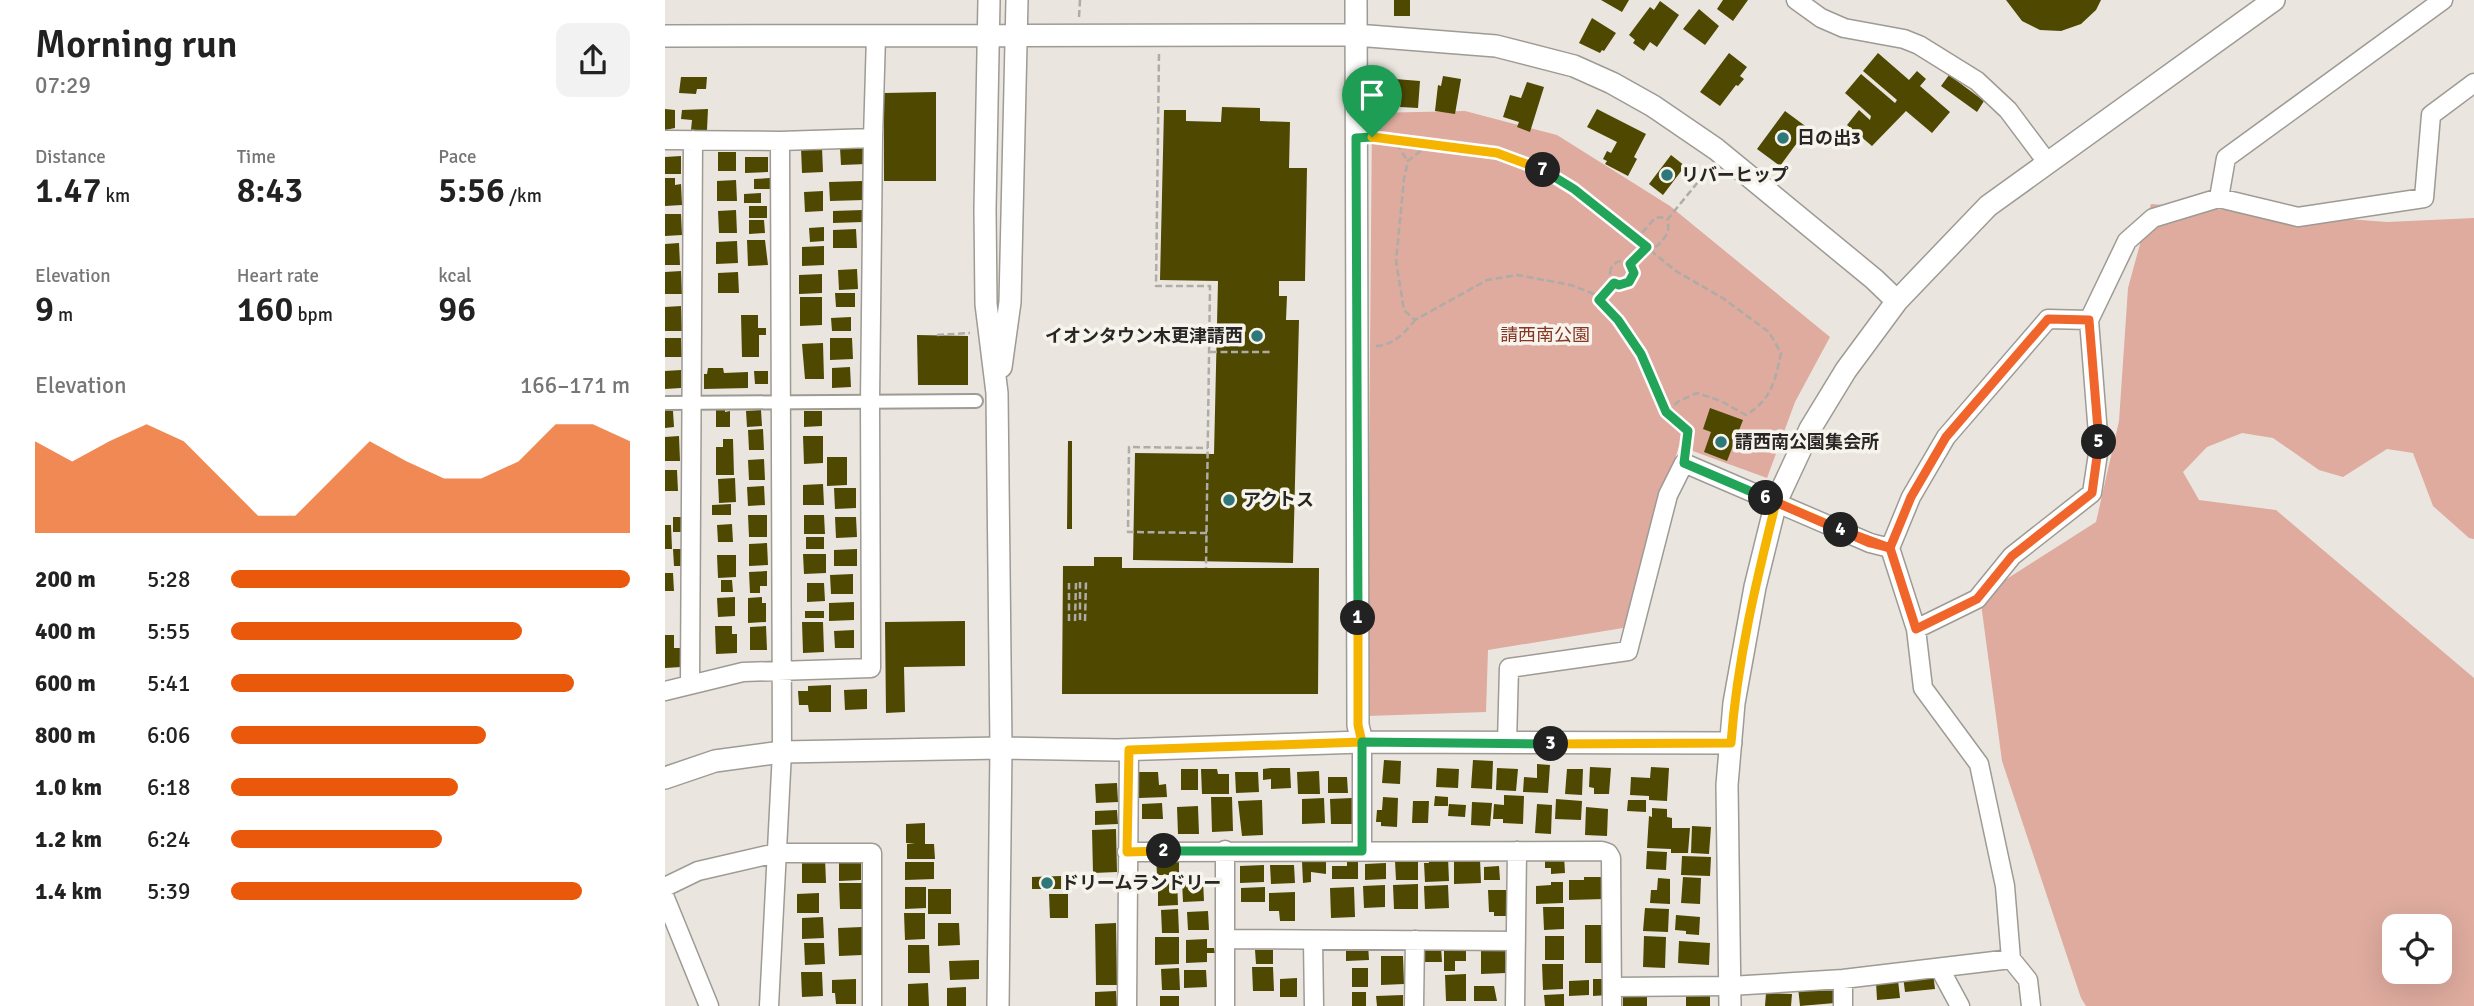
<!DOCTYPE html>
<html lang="en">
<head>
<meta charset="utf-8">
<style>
  body { margin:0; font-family:Signika,"Noto Sans JP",sans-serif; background:#f2f2f2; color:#222; height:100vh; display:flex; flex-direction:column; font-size:26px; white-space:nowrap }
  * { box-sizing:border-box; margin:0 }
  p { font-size:23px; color:#767676 }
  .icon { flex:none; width:38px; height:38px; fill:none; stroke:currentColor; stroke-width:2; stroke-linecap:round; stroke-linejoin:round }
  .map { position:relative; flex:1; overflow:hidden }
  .sheet { display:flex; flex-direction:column; background:#fff; width:665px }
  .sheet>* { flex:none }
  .controls { position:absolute; left:1717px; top:914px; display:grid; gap:14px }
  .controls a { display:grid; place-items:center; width:70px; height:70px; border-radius:14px; background:#fff; box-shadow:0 7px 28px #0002; font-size:35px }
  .pin { position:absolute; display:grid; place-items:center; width:60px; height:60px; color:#fff; margin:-72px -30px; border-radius:50% 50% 50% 0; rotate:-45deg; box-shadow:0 0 7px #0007 }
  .pin .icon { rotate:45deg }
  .km { position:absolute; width:35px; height:35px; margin:-18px; border-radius:50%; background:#222; color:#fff; font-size:19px; line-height:35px; text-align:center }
  .round { display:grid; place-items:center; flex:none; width:74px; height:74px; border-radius:14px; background:#f2f2f2 }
  .overview { display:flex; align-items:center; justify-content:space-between; height:119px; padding:0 35px }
  h1 { font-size:38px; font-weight:600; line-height:52px }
  .stats { display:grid; grid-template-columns:repeat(3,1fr); gap:10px; height:119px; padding:7px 35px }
  .stats div { display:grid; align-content:center }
  .stats b { font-size:35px; font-weight:600 }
  .stats small { font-size:19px; font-weight:400 }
  .stats p { font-size:19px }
  .chart { height:196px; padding:14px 35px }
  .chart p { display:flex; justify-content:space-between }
  .chart svg { width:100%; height:126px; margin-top:7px; fill:#ea580c; opacity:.7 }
  ul { padding:0 35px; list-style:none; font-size:23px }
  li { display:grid; grid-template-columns:112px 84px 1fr; align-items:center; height:52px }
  li i { height:18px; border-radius:9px; background:#ea580c }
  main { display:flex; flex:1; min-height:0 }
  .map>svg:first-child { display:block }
</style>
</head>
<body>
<main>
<section class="sheet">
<div class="overview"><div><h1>Morning run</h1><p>07:29</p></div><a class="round"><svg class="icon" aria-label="share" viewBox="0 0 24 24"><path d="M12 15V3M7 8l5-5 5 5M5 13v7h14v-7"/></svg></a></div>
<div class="stats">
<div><p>Distance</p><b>1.47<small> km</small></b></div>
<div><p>Time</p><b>8:43</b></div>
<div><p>Pace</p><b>5:56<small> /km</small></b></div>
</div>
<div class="stats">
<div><p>Elevation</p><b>9<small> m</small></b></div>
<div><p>Heart rate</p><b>160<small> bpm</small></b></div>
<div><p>kcal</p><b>96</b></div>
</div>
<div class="chart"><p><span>Elevation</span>166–171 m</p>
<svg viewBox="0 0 160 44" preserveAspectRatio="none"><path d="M0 44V12L10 19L20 12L30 6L40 12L50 25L60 38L70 38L80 25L90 12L100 19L110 25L120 25L130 19L140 6L150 6L160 12V44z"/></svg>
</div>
<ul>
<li><b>200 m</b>5:28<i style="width:100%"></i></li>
<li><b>400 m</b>5:55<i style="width:73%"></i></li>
<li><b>600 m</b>5:41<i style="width:86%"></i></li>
<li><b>800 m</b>6:06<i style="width:64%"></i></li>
<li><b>1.0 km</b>6:18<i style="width:57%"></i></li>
<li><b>1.2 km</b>6:24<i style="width:53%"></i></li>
<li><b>1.4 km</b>5:39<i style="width:88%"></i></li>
</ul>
</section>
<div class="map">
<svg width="1809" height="1006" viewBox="0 0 1809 1006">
  <rect width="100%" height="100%" fill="#eae6df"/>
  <path fill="#deab9e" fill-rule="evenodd" d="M800,111L892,135L1005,206L1165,337L1130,402L1102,478L1014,446L987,534L964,627L823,650L821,712L702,716L707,113Z
    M1486,204L1722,222L1809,218V539L1804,538L1768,506L1748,453L1722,449L1678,477L1654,470L1608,438L1577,433L1542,447L1518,472L1534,500L1611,510L1809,678V1006H1421L1416,998L1337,761L1315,596L1431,522L1454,421L1463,288ZM1729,926H1774V971H1729Z"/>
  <path fill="#4e4800" d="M729,0H745V16H729Z
    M936,0H964L957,12Z
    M1058,0H1083L1068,21L1052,9Z
    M1341,0H1436L1431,10L1416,24L1396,31L1375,30L1357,21Z
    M995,1L1014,15L992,47L985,42L979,51L968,43L970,40L964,35L985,7L989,10Z
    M1034,9L1054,26L1040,45L1018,29Z
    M927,18L951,33L939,51L937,50L935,53L914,43Z
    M1064,53L1082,67L1075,76L1079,79L1073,86L1071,85L1055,106L1035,92Z
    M1213,53L1244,80L1252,71L1261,79L1255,86L1285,112L1267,133L1241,111L1207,146L1182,125L1194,110L1205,120L1206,116L1180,93L1196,74L1230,103L1232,100L1198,71Z
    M1284,75L1319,101L1312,112L1276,86Z
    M778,76L796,79L790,114L770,111L773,85L776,86Z
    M16,77H42L41,89H32L31,94L14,93Z
    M730,79L755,81L753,108L735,107L736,101L731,100L732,90H729Z
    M862,82L879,87L865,132L852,127L854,122L838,117L845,95L856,98Z
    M271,92V181H219V93Z
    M557,107L595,108V121L625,122L624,168H642L640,281H614V296H622L621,320H634L628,563L468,560L470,453L549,454L553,281L495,280L499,110H521V121L556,122Z
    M0,109L10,110V128L0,130Z
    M43,109L42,130H26L27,120L16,119L17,110Z
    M932,109L981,134L969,157L972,159L963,176L940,164L942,161L938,159L942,151L946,153L952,142L922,127Z
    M1120,111L1143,128L1115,166L1092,149Z
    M157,147L158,172L137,173L136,148Z
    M201,147L202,164L176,165L175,148Z
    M53,152H71V171H53Z
    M1006,155L1020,166L998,195L984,184Z
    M16,156V174H0V157Z
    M80,157H103V172L80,173Z
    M0,178H10V185L16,184L17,205L0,206Z
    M105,178V189H89V179Z
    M71,180L72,201H52V181Z
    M198,181L199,200L165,201L164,182Z
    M158,191V211L140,212L139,192Z
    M96,193V203H79V194Z
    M84,206H102V218H84Z
    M71,210L72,233H54L53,211Z
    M198,210V222L168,223V211Z
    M0,214H16L17,235L0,236Z
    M84,220H99L100,233L84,234Z
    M159,227V241L145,242L144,228Z
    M191,229L192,248H168V230Z
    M82,240H100L103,265L83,266Z
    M72,241L73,263L51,264V242Z
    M14,243L15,265H0V244Z
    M159,246V265L137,266V247Z
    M192,269L193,289L174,290L173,270Z
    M16,271L17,294H0V272Z
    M73,272L74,293H53V273Z
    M157,274V293L134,294V275Z
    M170,293H190V307H171Z
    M135,297H157V325L135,326Z
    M16,306L17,331H0V307Z
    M76,315H93V328H101V335H94V357H77Z
    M186,317V331H167L166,318Z
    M252,335L303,336V385H253Z
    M0,338H16L17,357H0Z
    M165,338H187L188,359L165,360Z
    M158,343L159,379H140L137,344Z
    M185,367L186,387L167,388V368Z
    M43,368H58L59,373L83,372V388L39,389V374H42Z
    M16,370V388L0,389V371Z
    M89,371H103V384H90Z
    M60,406V412L65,411V427H51V407Z
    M1045,408L1078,420L1062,461L1039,452L1046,432L1038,429Z
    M96,410L97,426L82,427L81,411Z
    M0,411H8L9,427L0,428Z
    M139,411H157V426L139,427Z
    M98,429L99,450H84L83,430Z
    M14,436L15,461H0V437Z
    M138,436H158V463L139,464Z
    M58,439H68L69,475H51V447H58Z
    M403,441H407V529H402Z
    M162,457H182V485L162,486Z
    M99,459L100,480H84L83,460Z
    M0,470H12L13,491H0Z
    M70,478L71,502L54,503L53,479Z
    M158,484L159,505H138V485Z
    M99,486L100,505L83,506L82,487Z
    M169,488H191V508L170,509Z
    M66,504V515H47V505Z
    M83,515H102V537H84Z
    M139,515H159L160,534H139Z
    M8,517H20V532H8Z
    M170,517H191L192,537L171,538Z
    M67,524L68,542H53L52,525Z
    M0,525H6L7,549H0Z
    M141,537H159V549H141Z
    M102,543L103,565L84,566V544Z
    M8,549H20V566H9Z
    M192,549V566H169V550Z
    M138,554H161V573L139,574Z
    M52,555H71V577L53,578Z
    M429,557H457V568H654L653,694H397L398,566H429Z
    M102,571V586H95V593H85L84,572Z
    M0,573H8L9,591H0Z
    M188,574V594H166L165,575Z
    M56,580H67L68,592H56Z
    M142,583H159L160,601L142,602Z
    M70,597V616L53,617L52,598Z
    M97,597V603H101V622L83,623V598Z
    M189,602V620L164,621V603Z
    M140,611H159V618H140Z
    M300,621V666L239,667L240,712L221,713L220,622Z
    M137,622H158L159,652L138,653Z
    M50,626H67V634H72V653L51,654Z
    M101,626L102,650H85V627Z
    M189,630V648H170L169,631Z
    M0,635H9V648H16V667L0,668Z
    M166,685V712H144L143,705H134L133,691H143V686Z
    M202,689V709L180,710L179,690Z
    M719,760L736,761L735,784L717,783Z
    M808,760L828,761L827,789L806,788Z
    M872,764L885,765L883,793L858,792L859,777L872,778Z
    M925,767L946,768L944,794H929V788L924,787Z
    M986,767L1004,768L1002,801L984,800V796L965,795L966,777L985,778Z
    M606,768H625L626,788L606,789V779L598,780V769Z
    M772,768L794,769L793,788L771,787Z
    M832,768L853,769L851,791L831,790Z
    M516,769H533V790H516Z
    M536,769H552L553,774H564V794H537Z
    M902,769H918L917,795L900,794Z
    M654,771L655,794H633L632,772Z
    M474,772H493L494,785L501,784L502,797L474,798Z
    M570,772H593L594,792L571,793Z
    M663,777H682L683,793H663Z
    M452,783L453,802L431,803L430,784Z
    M839,795L859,796L858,824L838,823V819H828L829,804L839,805Z
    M770,796L783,797V806H769Z
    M546,797H567L568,831L547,832Z
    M718,797L733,798L732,827L716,826V822H711L712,810H717Z
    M659,798L660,823L637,824V799Z
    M687,798L688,824H666L665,799Z
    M891,799L917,801L916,820L890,819Z
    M597,800L598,835L577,836L573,801Z
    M963,800H981V812L962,811Z
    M748,801H764L763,823H747Z
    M807,802L827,803L825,826L806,825Z
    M497,803L498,819H477V804Z
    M784,804L801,805L800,817L783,816Z
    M872,804L887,805L886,834L870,833Z
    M533,806L534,834H513L512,807Z
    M921,807L943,809L942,836L920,835Z
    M987,808L1002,809V817L1007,818V828H1025L1023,853H1006V849L982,848L984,816L987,817Z
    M452,810L453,824L430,825V811Z
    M260,823V844H269L270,859H242V844L250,843H241V824Z
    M1027,826L1046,827L1044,854L1026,853Z
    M451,829L452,872L428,873L427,830Z
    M982,851L1002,852L1001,870L981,869Z
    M491,855H514V875H492Z
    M899,855L900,873L886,874V868H880V856Z
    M1017,856L1046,857L1045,876L1016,875Z
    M160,857L161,883H137V858Z
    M196,857V880L174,881V858Z
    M783,857L784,881L760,882L759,863H764L763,858Z
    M815,859L816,883L789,884V860Z
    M682,860H693V879H667V866H682Z
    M659,861H661V874L646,872V882L638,883L637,862Z
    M730,861H753V880H731Z
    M240,862H269V879L240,880Z
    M721,863V879L700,880V864Z
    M599,865V882L575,883V866Z
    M605,865H629L630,883L606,884Z
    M834,866L835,880H819V867Z
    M396,876V889H367V877Z
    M919,877H939L940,899L904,900V880H919Z
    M1018,877L1036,878L1035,904L1016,903Z
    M993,878L1005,879V904L985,903L986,890H992Z
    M512,879L513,905L493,906V880Z
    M538,880L539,901L518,902L517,881Z
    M886,882H898V903L871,904V886L886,885Z
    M174,883H197L198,909H175Z
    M753,884V909H729L728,885Z
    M720,885V907L699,908L698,886Z
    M783,885L784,908L760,909L759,886Z
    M240,887H261V908L240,909Z
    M600,887V902H576V888Z
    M689,887L690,917L666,918L665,888Z
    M263,889H286V914H263Z
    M823,890H843L844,916H829V912H824Z
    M630,892V921H615L614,911H604V893Z
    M154,893V913H132V894Z
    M384,894H403V918H385Z
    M878,907H899V929L879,930Z
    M980,908L1004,909L1003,932L978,931Z
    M513,909L514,933H497L496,910Z
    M543,911L544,930H523L522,912Z
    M239,913H260V939L240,940Z
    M1011,915L1035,917L1034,935L1021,934V931L1010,930Z
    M158,917L159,938L137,939V918Z
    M273,923H294L295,945L273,946Z
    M451,923L452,985H431L430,924Z
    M920,925H941V963H920Z
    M197,927V955L174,956L173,928Z
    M880,936H899V960H880Z
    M979,936L1001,937L1000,968L978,967Z
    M490,937H514V964L490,965Z
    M542,939V948H549L550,953H542V962L521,963V940Z
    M1014,941L1045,943L1044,965L1013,963Z
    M139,943H159L160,964L140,965Z
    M681,944H703L704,960L681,961Z
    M243,945H264L265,973H243Z
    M801,945V961H790V971H779V946Z
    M758,947H776L777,962H759Z
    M840,949L841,973L816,974V950Z
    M590,950H608V964H591Z
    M716,956H738L739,984L716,985Z
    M314,960V979L285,980L284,961Z
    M877,964H898V989L878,990Z
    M587,967H608L609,991H588Z
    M514,968L515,990H497L496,969Z
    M687,968H703V987H687Z
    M519,970H541L542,987L519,988Z
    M136,972H157L158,996L137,997Z
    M1268,973L1270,989L1240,992L1238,976Z
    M801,974V1001H781L780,975Z
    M632,978V997H615V979Z
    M191,979V1004H171L170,993H167V980Z
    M928,979H942L943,995L928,996Z
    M924,980V995L904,996V981Z
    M1233,980L1235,998L1212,1000L1211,982Z
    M263,983L264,1006H243V984Z
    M1169,983L1170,1003L1135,1006L1133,987Z
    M809,986H829L832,1001H809Z
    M301,987V1006H282V988Z
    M451,991L452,1006H430V992Z
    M687,992H701V1006H687Z
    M1101,993L1127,994L1126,1006H1100Z
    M899,994V1006H880L879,995Z
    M1021,994H1045V1006H1021Z
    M738,995V1006H712L711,996Z
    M982,995V1006H958V996Z
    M495,996H514V1006H495Z"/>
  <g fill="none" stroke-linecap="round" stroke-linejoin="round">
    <g stroke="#9e9a94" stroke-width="16">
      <path id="pedestrian" d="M0,403L311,401"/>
    </g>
    <g stroke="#9e9a94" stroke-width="21">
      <path id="minor" d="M1131,0L1156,18L1179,28L1239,39L1254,45L1312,81L1343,110L1382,162
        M208,138L211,36
        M0,140L115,141L208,138L205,402L206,668L78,672L0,691
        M1554,198L1561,158L1778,0
        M1251,629L1312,599L1347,556L1427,493L1434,447L1424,320L1462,241L1488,218L1554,198L1633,217L1759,198L1766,115L1809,83
        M25,683L28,140
        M697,742V851
        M842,743L844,668L963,651L1003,495L1019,463L1205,543L1225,548
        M462,852L937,851L943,853L946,858L947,1006
        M0,887L33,871L111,853H207V1006
        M0,898L44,1006
        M560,939L851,941
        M648,941L649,1006
        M1346,959L1363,980L1366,1006
        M1275,969L1295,1006
        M947,987L1065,986L1178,979L1346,959L1340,886L1314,764L1258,688L1251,629L1225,548L1246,497L1281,437L1383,319L1424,320
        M104,1006L117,752L115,141
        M462,1006L464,750
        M560,1006V850
        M749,1006L750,940
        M850,1006L852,851
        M1178,1006V979"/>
    </g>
    <g stroke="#9e9a94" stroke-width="24">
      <path id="tertiary" d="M324,0L320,209L321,304L332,393L336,748L333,1006
        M691,0L693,725L697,742
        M0,36L691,35L831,46L909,66L947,83L988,106L1051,149L1209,279L1232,301
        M336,367L345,302L352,0
        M0,778L50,761L117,752L336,748L452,750L697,742L1066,743
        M1065,1006L1062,785L1069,703L1090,587L1111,502L1145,429L1181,370L1232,301L1323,206L1609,0"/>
    </g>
    <path stroke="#afaba6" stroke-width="2.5" stroke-dasharray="7 3.5" stroke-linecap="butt" d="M414,17L415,0
      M494,54L491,286H545L541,568
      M712,138L729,141L743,161
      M729,141L764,144
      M764,144L832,153L870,166L909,189L1011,271L1059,299L1104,332L1116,353C1110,381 1107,399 1081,415L1056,401L1032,393L1014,401L1001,412L976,354L953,320L929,294L906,285L852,275L822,280L750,320L739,310L731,261L739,179L743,161Z
      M976,243L977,233L990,218L996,217L1001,219
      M945 273a12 12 0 1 1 24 0a12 12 0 1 1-24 0Z
      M965,264L982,248L992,246C1000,238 1006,232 1002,220L1042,171
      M934,300L949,283
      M272,335L305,333
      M711,346C727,346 740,333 750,320
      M545,352H605
      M1001,412L1023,431L1021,446
      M542,533L463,532L464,447L543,448
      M415,620V582
      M404,621V583
      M410,621L411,583
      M420,621L421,582"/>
    <use href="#pedestrian" stroke="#fff" stroke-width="12"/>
    <use href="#minor" stroke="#fff" stroke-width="18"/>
    <use href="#tertiary" stroke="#fff" stroke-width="21"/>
  </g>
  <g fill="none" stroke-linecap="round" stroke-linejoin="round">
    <g stroke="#fff" stroke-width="14">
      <path id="split-1" d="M693,618L691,138L707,137"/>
    </g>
    <g stroke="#fff" stroke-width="14">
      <path id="split-2" d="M499,851L462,852L464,750L697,742L693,725V618"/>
    </g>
    <g stroke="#fff" stroke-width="14">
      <path id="split-3" d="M499,851H697V742L886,744"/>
    </g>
    <g stroke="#fff" stroke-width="14">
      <path id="split-4" d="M886,744L1066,743C1072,661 1091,582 1111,502L1176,530"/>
    </g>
    <g stroke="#fff" stroke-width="14">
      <path id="split-5" d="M1176,530L1225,548L1246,497L1281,437L1383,319L1424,320L1434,442"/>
    </g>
    <g stroke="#fff" stroke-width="14">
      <path id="split-6" d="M1101,498L1205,543L1225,548L1251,629L1312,599L1347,556L1427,493L1434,442"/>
    </g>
    <g stroke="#fff" stroke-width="14">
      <path id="split-7" d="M878,170L909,189L982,247L965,264L969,273L964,282L954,285L949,283L934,300L953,320L976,354L1001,412L1023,431L1019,463L1101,498"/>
    </g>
    <g stroke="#fff" stroke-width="14">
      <path id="split-8" d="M707,137L832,153L878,170"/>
    </g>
    <use href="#split-1" stroke="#22a559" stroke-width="9"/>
    <use href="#split-2" stroke="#f5b400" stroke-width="9"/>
    <use href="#split-3" stroke="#22a559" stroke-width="9"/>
    <use href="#split-4" stroke="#f5b400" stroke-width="9"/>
    <use href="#split-5" stroke="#f0652b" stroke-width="9"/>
    <use href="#split-6" stroke="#f0652b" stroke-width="9"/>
    <use href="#split-7" stroke="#22a559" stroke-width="9"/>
    <use href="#split-8" stroke="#f5b400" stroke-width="9"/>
  </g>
  <g fill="#2e787a" stroke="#f7f3ed" stroke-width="2.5">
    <circle cx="1118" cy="138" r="7"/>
    <circle cx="1002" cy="175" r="7"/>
    <circle cx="592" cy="336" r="7"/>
    <circle cx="1056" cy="442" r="7"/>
    <circle cx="564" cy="500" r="7"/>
    <circle cx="382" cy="883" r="7"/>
  </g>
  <g text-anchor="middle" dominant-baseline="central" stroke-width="7" stroke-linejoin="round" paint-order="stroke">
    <g font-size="18" font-weight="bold" fill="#292725" stroke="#f7f3ed" text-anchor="start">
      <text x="1132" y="138">日の出3</text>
      <text x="1016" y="175">リバーヒップ</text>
      <text x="578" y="336" text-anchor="end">イオンタウン木更津請西</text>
      <text x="1070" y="442">請西南公園集会所</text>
      <text x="578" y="500">アクトス</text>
      <text x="396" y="883">ドリームランドリー</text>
    </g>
    <g font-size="18" fill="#873625" stroke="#f7f3ed">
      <text x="880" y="335">請西南公園</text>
    </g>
  </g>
</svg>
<div class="controls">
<a><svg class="icon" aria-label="locate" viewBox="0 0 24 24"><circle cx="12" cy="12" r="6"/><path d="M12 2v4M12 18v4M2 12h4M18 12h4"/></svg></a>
</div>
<div class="pin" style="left:707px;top:137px;background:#1e9e55"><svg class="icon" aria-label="arrive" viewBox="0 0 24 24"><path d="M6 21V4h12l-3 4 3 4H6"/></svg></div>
<b class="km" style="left:693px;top:618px">1</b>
<b class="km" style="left:499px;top:851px">2</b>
<b class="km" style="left:886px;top:744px">3</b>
<b class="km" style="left:1176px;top:530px">4</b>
<b class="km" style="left:1434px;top:442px">5</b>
<b class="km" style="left:1101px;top:498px">6</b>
<b class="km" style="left:878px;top:170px">7</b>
</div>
</main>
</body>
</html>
